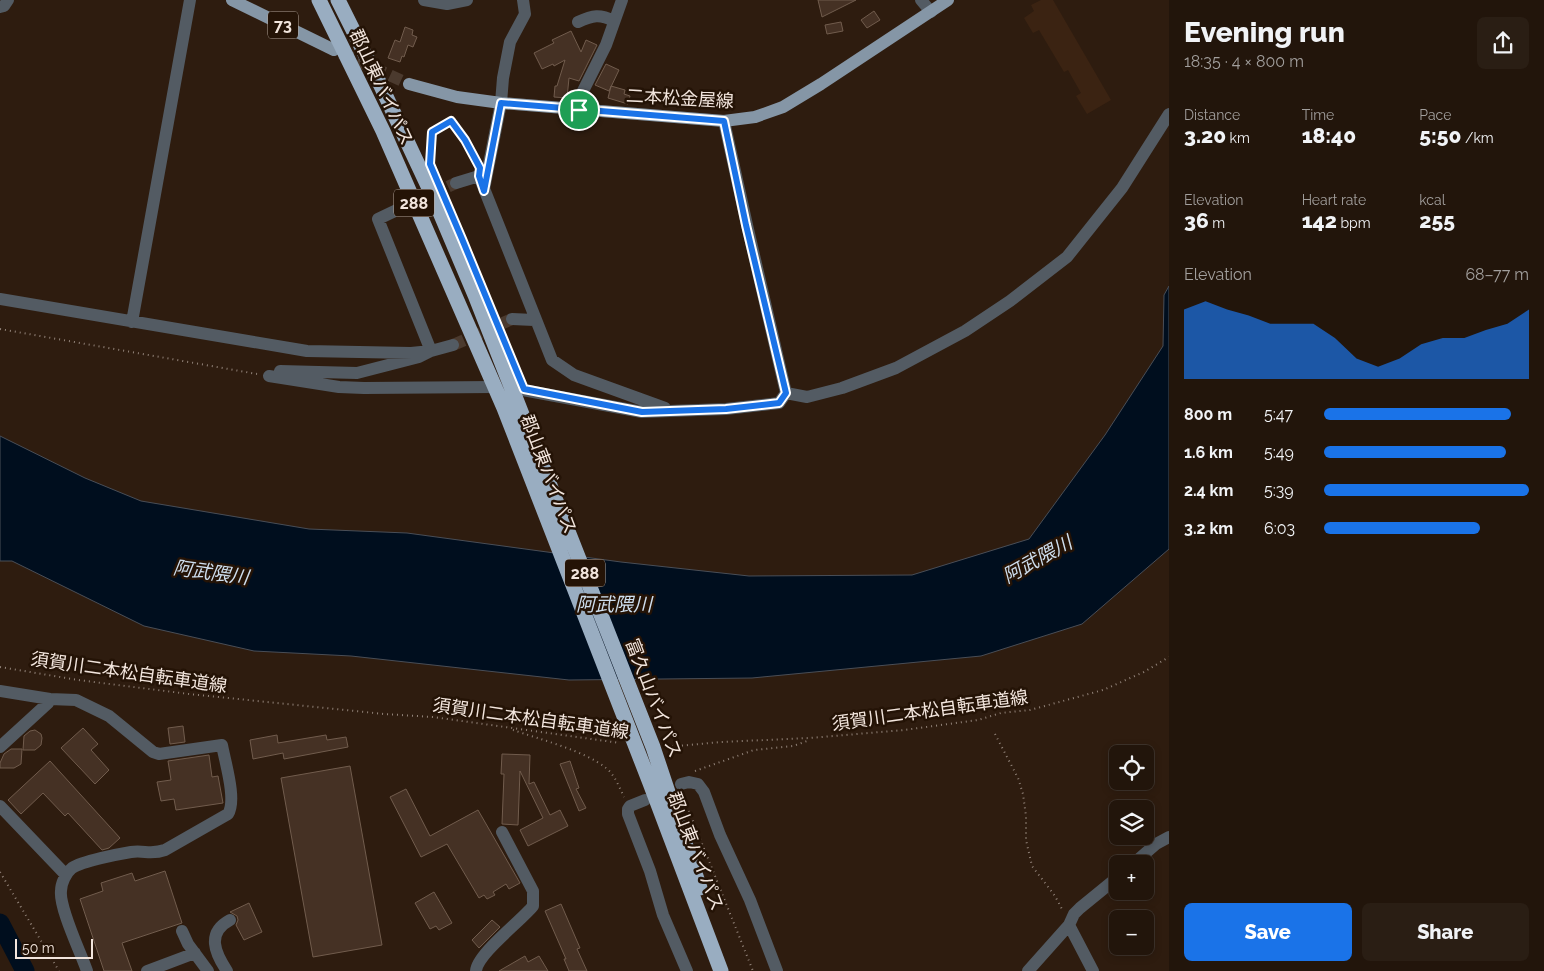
<!DOCTYPE html>
<html lang="en">
<head>
<meta charset="utf-8">
<style>
  body { margin:0; font-family:Raleway,"Noto Sans JP",sans-serif; background:#2a1e14; color:#f1f3f6; height:100vh; display:flex; flex-direction:column; font-size:19px; white-space:nowrap }
  * { box-sizing:border-box; margin:0 }
  p { font-size:16px; color:#a29f9d }
  .icon { flex:none; width:28px; height:28px; fill:none; stroke:currentColor; stroke-width:2; stroke-linecap:round; stroke-linejoin:round }
  .map { position:relative; flex:1; overflow:hidden }
  .panel { display:flex; flex-direction:column; background:#22150b; width:375px }
  .panel>* { flex:none }
  .controls { position:absolute; left:1109px; top:745px; display:grid; gap:10px }
  .controls a { display:grid; place-items:center; width:45px; height:45px; border-radius:8px; background:#22150b; box-shadow:0 2px 8px #0003,0 0 0 1px #3f342c; font-size:25px }
  .scale { position:absolute; left:15px; bottom:12px; width:78px; box-sizing:border-box; padding-left:5px; border:2px solid #f2e5dd; border-top:0; font-size:14px; line-height:18px; white-space:nowrap; color:#f2e5dd; -webkit-text-stroke:4px #241306; paint-order:stroke }
  .pin { position:absolute; display:grid; place-items:center; width:42px; height:42px; color:#fff; margin:-21px; border:2px solid #fff; border-radius:50%; box-shadow:0 1px 5px #0007 }
  .round { display:grid; place-items:center; flex:none; width:52px; height:52px; border-radius:8px; background:#2a1e14 }
  .head { display:flex; align-items:center; justify-content:space-between; height:85px; padding:0 15px }
  h1 { font-size:28px; font-weight:800; line-height:38px }
  .figures { display:grid; grid-template-columns:repeat(3,1fr); gap:8px; height:85px; padding:5px 15px }
  .figures div { display:grid; align-content:center }
  .figures b { font-size:21px; font-weight:800 }
  .figures small { font-size:14px; font-weight:400 }
  .figures p { font-size:14px }
  .chart { height:140px; padding:10px 15px }
  .chart p { display:flex; justify-content:space-between }
  .chart svg { width:100%; height:90px; margin-top:5px; fill:#1a73e8; opacity:.7 }
  .action { display:flex; gap:10px; margin-top:auto; padding:10px 15px }
  .action a { flex:1; height:58px; border-radius:8px; background:#1a73e8; color:#fff; font-size:20px; font-weight:800; line-height:58px; text-align:center }
  .action a+a { background:#2a1e14; color:#f1f3f6 }
  ul { padding:0 15px; list-style:none; font-size:16px }
  li { display:grid; grid-template-columns:80px 60px 1fr; align-items:center; height:38px }
  li i { height:12px; border-radius:6px; background:#1a73e8 }
  main { display:flex; flex:1; min-height:0 }
  .map>svg:first-child { display:block }
</style>
</head>
<body>
<main>
<div class="map">
<svg width="1169" height="971" viewBox="0 0 1169 971">
  <rect width="100%" height="100%" fill="#2e1c0f"/>
  <path fill="#3b2312" d="M1041,0H1053L1111,100L1087,114L1076,96L1081,93L1068,70L1064,72L1039,30L1033,33L1024,18L1034,11L1031,5Z"/>
  <path fill="#000e1e" stroke="#494e57" d="M1169,286V549L1082,624L981,656L752,678L569,680L351,656L254,651L144,626L12,561H0V436L85,478L141,501L309,529L407,533L621,562L749,576L912,575L1029,539L1105,435L1163,346L1164,295Z"/>
  <g fill="none" stroke-linecap="round" stroke-linejoin="round">
    <path stroke="#000e1e" stroke-width="19" d="M0,923L25,971"/>
  </g>
  <path fill="#453124" stroke="#715c4d" d="M818,0H856L822,17Z
    M874,11L880,20L867,28L861,20Z
    M841,22L843,31L827,34L825,25Z
    M405,27L413,30L412,35L417,37L413,47L408,45L404,57L402,56L400,62L388,58L395,40L400,42Z
    M571,31L581,52L586,40L597,45L579,81L569,78L567,98L554,97L555,86H557L565,60L554,66L553,64L542,69L534,53L554,43L552,40Z
    M606,64L619,70L609,91L595,85Z
    M611,86L625,90L624,94L630,96L628,104L608,98Z
    M183,726L185,742L170,744L168,728Z
    M83,728L98,744L91,750L109,770L95,784L61,748Z
    M35,730L41,734L42,738L41,745L35,750H23L24,736L30,731Z
    M277,735L278,743L326,735L327,740L346,737L348,747L284,759L283,753L253,759L250,740Z
    M11,749H22L21,764L14,768H0V763L4,754Z
    M502,754L530,755L529,784L534,782L550,815L560,810L568,826L528,846L520,830L543,818L520,771L518,825L502,824L504,774H501Z
    M209,755L212,777L218,776L223,803L176,810L174,799L161,801L157,782L171,780L168,761Z
    M50,761L120,838L109,848L102,850L68,813L65,816L43,793L21,814L8,800Z
    M570,761L579,788L576,789L586,808L579,811L560,764Z
    M350,766L382,945L313,957L281,778Z
    M406,789L430,836L478,810L520,883L509,889L506,884L493,892L495,895L487,899L484,895L479,898L447,844L421,857L390,797Z
    M165,871L182,923L122,943L132,971H104L80,899L103,891L101,883L132,873L135,881Z
    M434,892L452,923L439,930L436,926L430,929L415,903Z
    M249,903L262,932L244,940L236,925L238,920L237,916L230,912Z
    M561,904L580,948L577,949L587,971H569L564,959H566L545,911Z
    M492,920L500,927L479,948L472,940Z
    M525,956L528,962L539,956L548,971H499Z"/>
  <g fill="none" stroke-linecap="round" stroke-linejoin="round">
    <path stroke="#4b3a2e" stroke-width="12" stroke-dasharray="12 6" stroke-linecap="butt" d="M399,209L456,183
      M453,345L512,319"/>
    <path stroke="#4b3a2e" stroke-width="12" stroke-dasharray="12 6" stroke-linecap="butt" d="M341,53L409,84"/>
    <path stroke="#928379" stroke-width="2" stroke-dasharray="1 4" stroke-linecap="butt" d="M430,159L432,132L451,121L465,140L477,163
      M0,329L257,374
      M0,667L78,680L189,694L384,714L433,717L620,743
      M513,730C539,739 585,751 606,768C615,775 619,787 624,797
      M995,734L1018,778L1023,794L1026,816V840L1032,866L1055,896L1063,911
      M667,747L721,742L810,738L904,730L978,720L1001,713L1030,710L1103,690L1144,672L1169,657
      M695,771L754,750L793,746L810,740
      M689,811L753,971
      M0,872L59,971"/>
    <path stroke="#535b63" stroke-width="12" d="M424,0L447,4L467,0
      M921,0L931,12
      M0,7L4,6L8,0
      M578,22C593,15 600,14 614,21
      M579,110L582,93L606,45L622,0
      M724,121L747,225L786,393
      M456,183L479,176L552,360L574,375L665,408
      M484,189L501,103L503,78L510,42L525,14L523,0
      M0,299L307,351L411,353L431,351L378,219L399,209
      M512,319L534,320
      M132,322L190,0
      M280,371L357,373L419,357L431,351L453,345
      M269,376L339,387L364,388L494,387
      M512,388L642,412L726,409L779,403L786,393L807,397L842,388L896,368L965,331L1010,301L1067,257L1122,188L1169,114
      M0,691L50,699L76,700L109,716L153,752L159,754L222,745C225,762 237,800 228,814L165,850C151,855 144,850 131,852C119,854 82,861 72,868C66,873 61,883 61,891C59,908 81,953 87,971
      M0,747L48,703L50,699
      M681,784L689,782L698,784L704,792L720,835L750,900L777,971
      M645,800L630,806L628,809V814L650,871L663,915L687,971
      M0,806L66,875
      M1133,864L1156,844L1169,837
      M1069,925L1093,971
      M182,931L188,944L208,971
      M147,971L195,953
      M227,971C215,953 206,933 230,920
      M476,971C477,954 521,921 533,906V891L502,832
      M1028,971L1069,925L1074,914L1080,908L1118,877"/>
    <path stroke="#8596a6" stroke-width="12" d="M232,0L334,50
      M409,84L457,97L501,103L724,121L755,117L783,107L821,84L948,0"/>
    <path stroke="#99adc1" stroke-width="15" d="M319,0L383,131L504,408L650,783L721,971
      M338,0L382,88L436,203L475,295L653,747L700,888"/>
  </g>
  <g fill="none" stroke-linecap="round" stroke-linejoin="round">
    <g stroke="#fff" stroke-width="10">
      <path id="route" d="M501,103L724,121L746,225L786,393L779,403L726,409L642,412L524,389L462,239L430,164L432,132L451,121L465,140L480,168L479,176L484,191Z"/>
    </g>
    <use href="#route" stroke="#1a73e8" stroke-width="6"/>
  </g>
  <g text-anchor="middle" dominant-baseline="central" stroke-width="5" stroke-linejoin="round" paint-order="stroke">
    <g fill="#241306" stroke="#b4a69c" stroke-width="1">
      <rect x="268" y="11.5" width="30" height="27" rx="4"/>
      <rect x="394" y="189.5" width="40" height="27" rx="4"/>
      <rect x="565" y="559.5" width="40" height="27" rx="4"/>
    </g>
    <g font-size="16" font-weight="bold" fill="#f2e5dd">
      <text x="283" y="25">73</text>
      <text x="414" y="203">288</text>
      <text x="585" y="573">288</text>
    </g>
    <g font-size="18" fill="#f2e5dd" stroke="#241306">
      <text transform="translate(382 87) rotate(65)">郡山東バイパス</text>
      <text transform="translate(680 98) rotate(3)">二本松金屋線</text>
      <text transform="translate(549 474) rotate(69)">郡山東バイパス</text>
      <text transform="translate(129 672) rotate(8)">須賀川二本松自転車道線</text>
      <text transform="translate(654 698) rotate(69)">富久山バイパス</text>
      <text transform="translate(930 710) rotate(-8)">須賀川二本松自転車道線</text>
      <text transform="translate(531 718) rotate(8)">須賀川二本松自転車道線</text>
      <text transform="translate(696 851) rotate(69)">郡山東バイパス</text>
    </g>
    <g font-size="19" font-style="italic" fill="#cedeee" stroke="#241306">
      <text transform="translate(1037 559) rotate(-29)">阿武隈川</text>
      <text transform="translate(211 572) rotate(8)">阿武隈川</text>
      <text x="614" y="604">阿武隈川</text>
    </g>
  </g>
</svg>
<div class="controls">
<a><svg class="icon" aria-label="locate" viewBox="0 0 24 24"><circle cx="12" cy="12" r="6"/><path d="M12 2v4M12 18v4M2 12h4M18 12h4"/></svg></a>
<a><svg class="icon" aria-label="layers" viewBox="0 0 24 24"><path d="M12 4l9 5-9 5-9-5zM3 14l9 5 9-5"/></svg></a>
<a>+</a>
<a>−</a>
</div>
<div class="scale">50 m</div>
<div class="pin" style="left:579px;top:110px;background:#1e9e55"><svg class="icon" aria-label="arrive" viewBox="0 0 24 24"><path d="M6 21V4h12l-3 4 3 4H6"/></svg></div>
</div>
<section class="panel">
<div class="head"><div><h1>Evening run</h1><p>18:35 · 4 × 800 m</p></div><a class="round"><svg class="icon" aria-label="share" viewBox="0 0 24 24"><path d="M12 15V3M7 8l5-5 5 5M5 13v7h14v-7"/></svg></a></div>
<div class="figures">
<div><p>Distance</p><b>3.20<small> km</small></b></div>
<div><p>Time</p><b>18:40</b></div>
<div><p>Pace</p><b>5:50<small> /km</small></b></div>
</div>
<div class="figures">
<div><p>Elevation</p><b>36<small> m</small></b></div>
<div><p>Heart rate</p><b>142<small> bpm</small></b></div>
<div><p>kcal</p><b>255</b></div>
</div>
<div class="chart"><p><span>Elevation</span>68–77 m</p>
<svg viewBox="0 0 160 44" preserveAspectRatio="none"><path d="M0 44V10L10 6L20 10L30 13L40 17L50 17L60 17L70 24L80 34L90 38L100 34L110 27L120 24L130 24L140 20L150 17L160 10V44z"/></svg>
</div>
<ul>
<li><b>800 m</b>5:47<i style="width:91%"></i></li>
<li><b>1.6 km</b>5:49<i style="width:89%"></i></li>
<li><b>2.4 km</b>5:39<i style="width:100%"></i></li>
<li><b>3.2 km</b>6:03<i style="width:76%"></i></li>
</ul>
<div class="action"><a>Save</a><a>Share</a></div>
</section>
</main>
</body>
</html>
